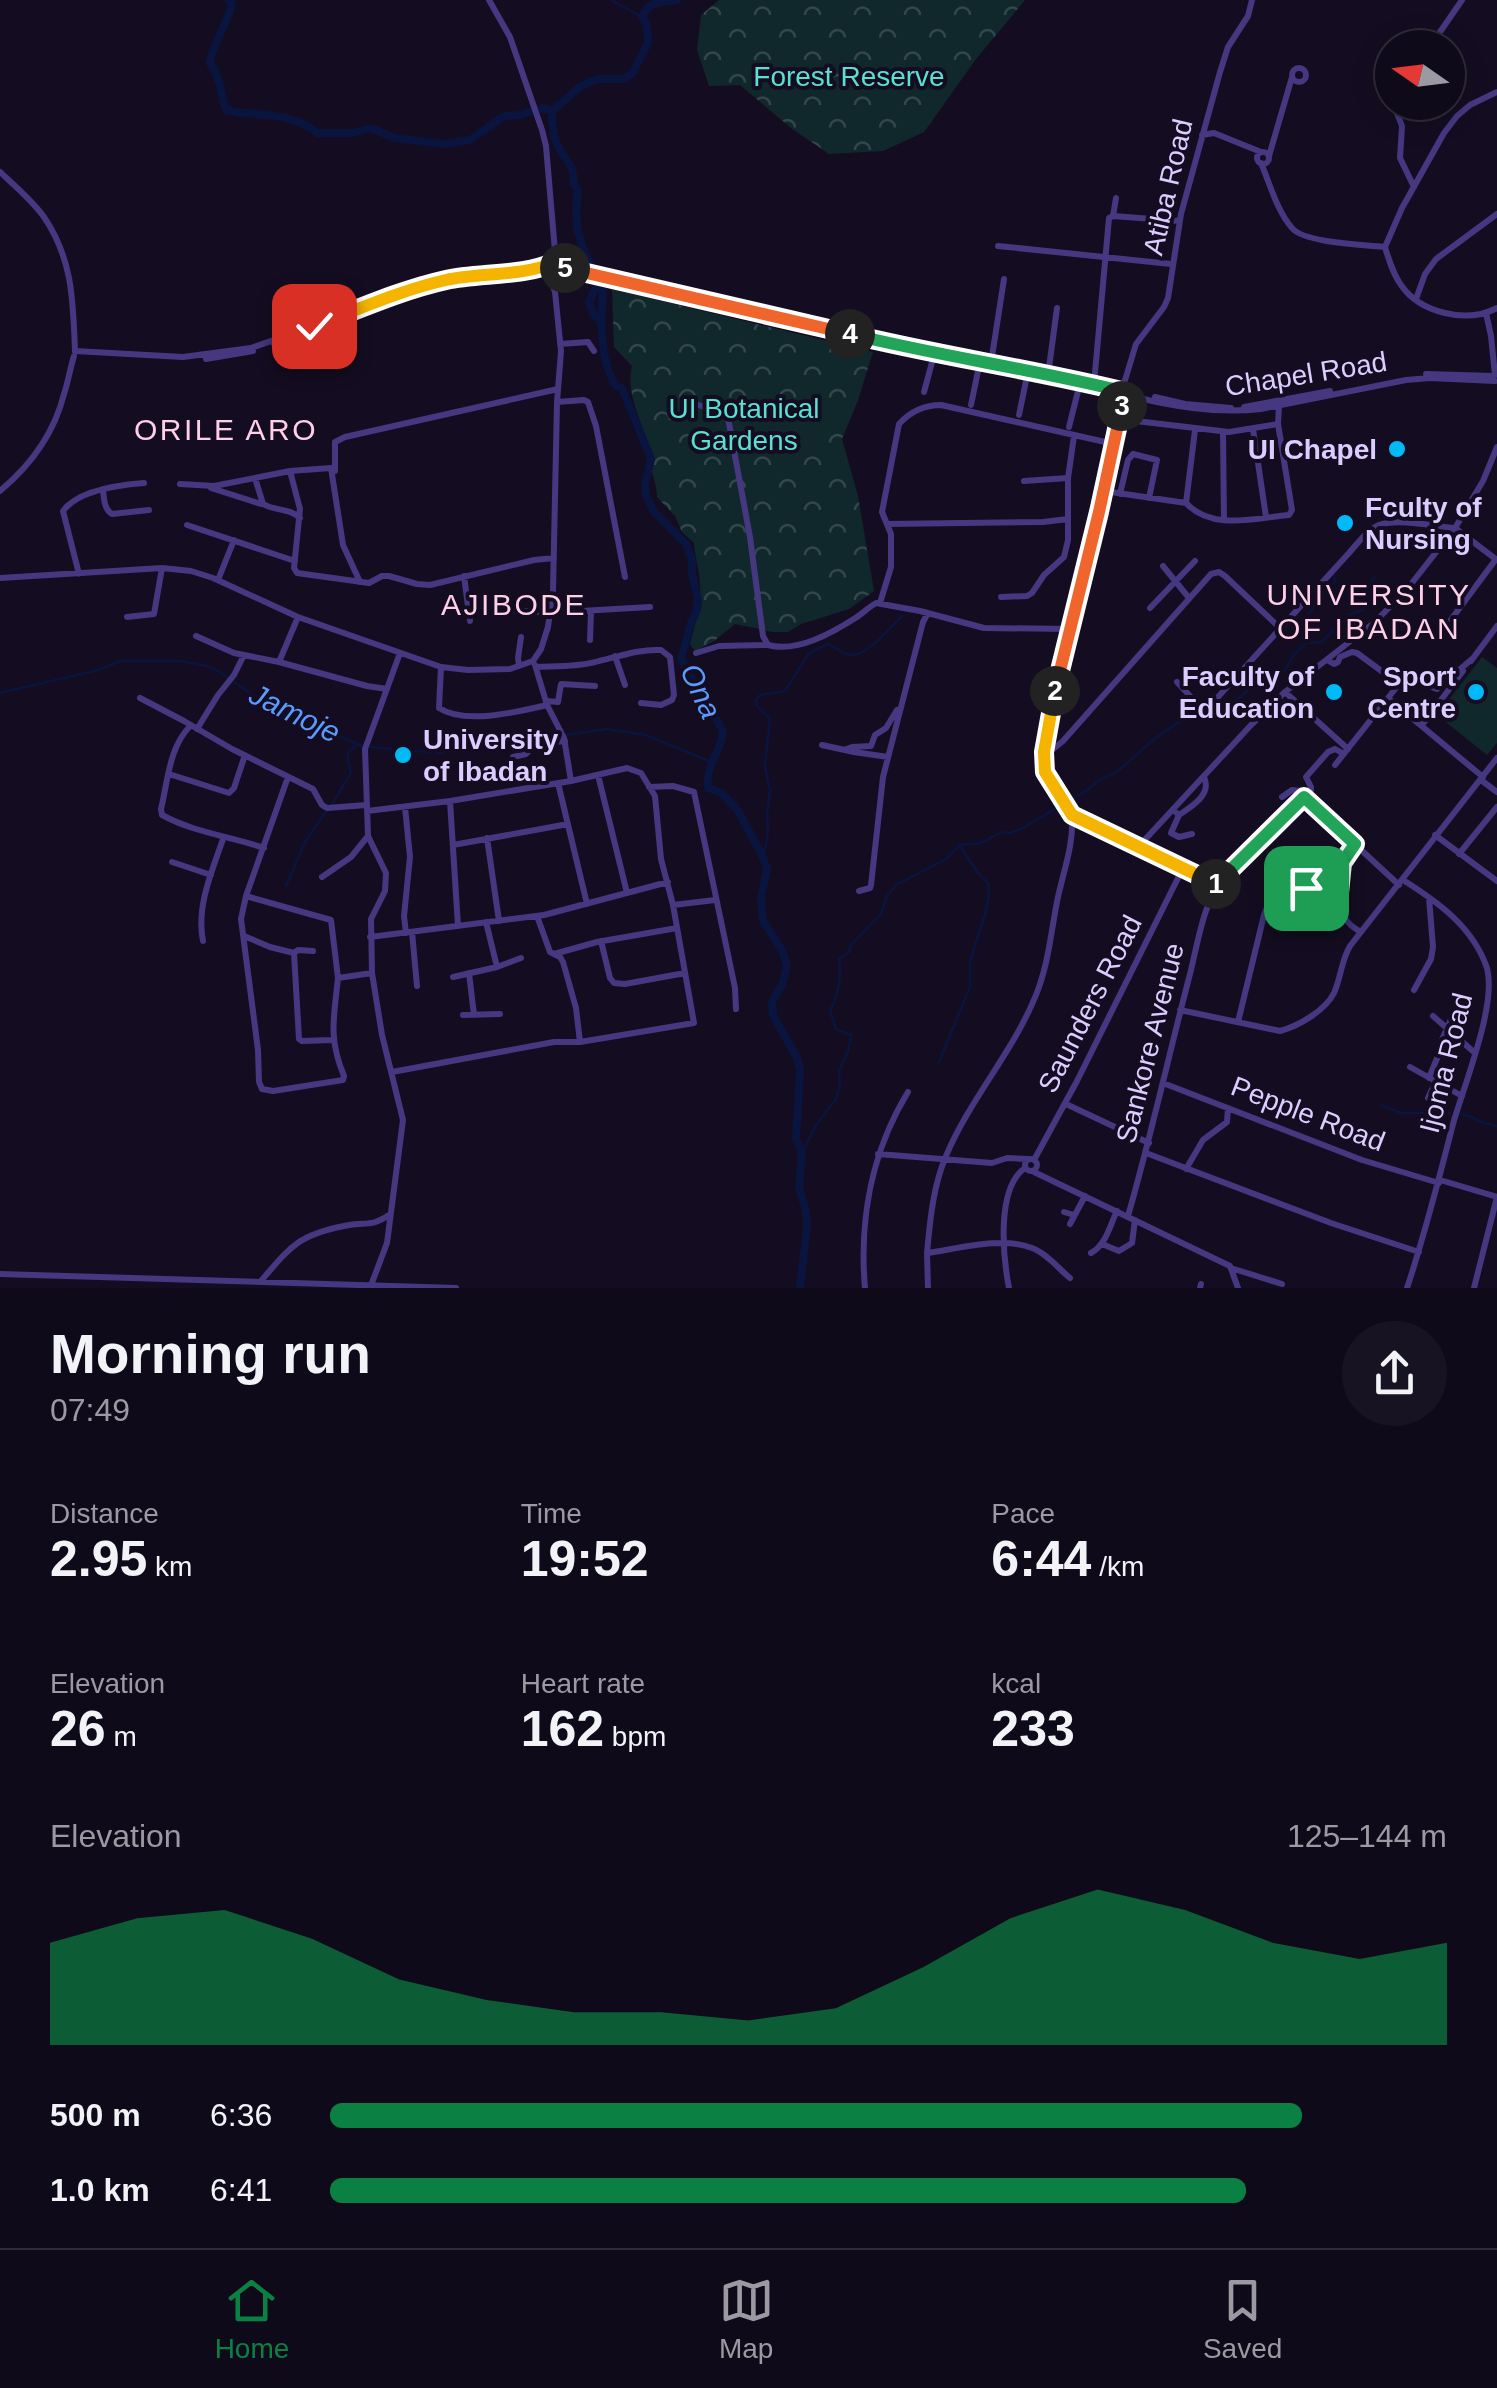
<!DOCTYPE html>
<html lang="en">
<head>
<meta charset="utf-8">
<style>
  body { margin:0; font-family:Arial,sans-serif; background:#181322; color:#f1f3f6; height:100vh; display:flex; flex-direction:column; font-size:38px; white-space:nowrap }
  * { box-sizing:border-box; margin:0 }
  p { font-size:32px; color:#9b9aa2 }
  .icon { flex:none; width:55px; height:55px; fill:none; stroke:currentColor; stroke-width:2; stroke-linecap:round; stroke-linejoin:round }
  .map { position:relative; height:1288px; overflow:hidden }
  .details { display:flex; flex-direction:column; background:#0f0a19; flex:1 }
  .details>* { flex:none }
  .needle { width:65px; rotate:284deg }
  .buttons { position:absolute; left:1375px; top:30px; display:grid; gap:20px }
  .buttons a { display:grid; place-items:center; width:90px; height:90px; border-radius:50%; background:#0f0a19; box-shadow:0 5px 25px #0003,0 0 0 2px #2f2b38; font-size:50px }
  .pin { position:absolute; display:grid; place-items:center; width:85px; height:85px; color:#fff; margin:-42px; border-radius:20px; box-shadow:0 5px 15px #0006 }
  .km { position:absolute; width:50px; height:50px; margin:-25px; border-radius:50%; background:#222; color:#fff; font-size:28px; line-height:50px; text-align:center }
  .round { display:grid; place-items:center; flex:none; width:105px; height:105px; border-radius:52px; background:#181322 }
  .head { display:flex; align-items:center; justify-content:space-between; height:170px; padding:0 50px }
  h1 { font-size:55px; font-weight:600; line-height:75px }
  .stats { display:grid; grid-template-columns:repeat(3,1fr); gap:15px; height:170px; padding:10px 50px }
  .stats div { display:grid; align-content:center }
  .stats b { font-size:50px; font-weight:600 }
  .stats small { font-size:28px; font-weight:400 }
  .stats p { font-size:28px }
  .chart { height:280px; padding:20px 50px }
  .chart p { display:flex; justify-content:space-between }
  .chart svg { width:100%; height:180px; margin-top:10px; fill:#0b8043; opacity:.7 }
  ul { padding:0 50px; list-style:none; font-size:32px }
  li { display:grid; grid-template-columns:160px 120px 1fr; align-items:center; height:75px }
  li i { height:25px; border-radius:12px; background:#0b8043 }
  .tabs { display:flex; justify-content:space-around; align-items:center; height:140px; border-top:2px solid #2f2b38; background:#0f0a19; font-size:28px; color:#9b9aa2 }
  .tabs a { display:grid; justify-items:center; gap:5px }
  .tabs .selected { color:#0b8043 }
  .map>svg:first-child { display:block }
</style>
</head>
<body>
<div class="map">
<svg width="1497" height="1288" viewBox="0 0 1497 1288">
  <defs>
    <pattern id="forest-crowns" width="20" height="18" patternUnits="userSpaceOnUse" patternTransform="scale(2.5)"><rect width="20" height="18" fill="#10282b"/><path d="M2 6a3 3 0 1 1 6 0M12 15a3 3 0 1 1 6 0" fill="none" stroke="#32464b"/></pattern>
  </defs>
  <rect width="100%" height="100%" fill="#140d21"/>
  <path fill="url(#forest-crowns)" d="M719,0H1025L976,59L924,132L883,151L829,154L791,128L740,85L709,86L697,50L701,15Z
    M612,289L873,352L858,400L842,439L858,496L874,591L849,609L801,624L788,632H773L735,624L714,641L695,651L690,644C695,625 701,605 700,585C700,571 695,558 694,543L682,532L675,516L657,497C657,485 653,477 650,466C648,456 648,445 645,435C638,412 626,391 632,366L614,347Z"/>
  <path fill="#10282b" d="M1482,657L1497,668V743L1487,755L1437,715Z"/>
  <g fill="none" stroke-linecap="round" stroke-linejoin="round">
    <path stroke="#09143f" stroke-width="2.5" d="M611,0L642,17
      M1306,642L1314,627L1313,625L1304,627L1300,624C1311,614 1312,608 1320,599C1326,593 1331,588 1335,581L1334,575
      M0,693L98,670L121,661H180L207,666L218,671L259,699L282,705L299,723L312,719L333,733L362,746
      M370,747L439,753L607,729L646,735L711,762
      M332,804L351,773L347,754L355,746
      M762,855L766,846L768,830L767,813L770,791L765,766L770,719L757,706L756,700L760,695L785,691L809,653L828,644C835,647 844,654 850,655C865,658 892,626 902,616
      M286,886L305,842L327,810
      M939,1062L970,987V961L986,911L989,893L988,883L977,872L961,847
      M1381,1105L1401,1113H1450
      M1461,1114L1472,1117L1480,1122L1497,1126
      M802,1153L816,1125L836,1099L840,1085L839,1071L848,1052L851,1035L836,1029L830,1011C839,994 842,978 839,959L849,952L851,945L881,914L887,896L896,885L946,859L960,845L981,843L1002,832L1011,833L1023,828L1087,790L1098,781L1118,771L1153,740L1177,723L1194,716L1199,720L1234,703L1261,678L1278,675L1286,669L1292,657L1306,643L1322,642L1349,615L1362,610C1367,598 1366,586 1374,578"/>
    <path stroke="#09143f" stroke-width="8" d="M228,0L232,4C226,27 214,40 210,63C222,80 219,91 226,110C257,117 292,111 317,133H352L371,128L395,138L444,144L470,140L504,116L521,115L542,108L552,111
      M552,111C552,126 553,141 562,153C570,165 575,168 573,184L578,190C574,215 576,237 588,259C593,269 599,275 602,287C604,295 602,302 602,310C601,335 602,365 616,386L622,388L651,459L645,485L646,495L654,512L686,544L692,559V573L698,600L697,610L691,623L681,659L723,731C722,751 705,764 708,788L722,793L738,811L762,855L767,869L761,897L763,921L782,950L787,966L782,985L772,1001L773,1015L796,1056L800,1069L796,1139L802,1153L799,1187L806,1212L807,1226L800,1288
      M552,111L581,86L597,79H623L632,74L648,43L647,25L642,17C649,0 661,3 677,0
      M600,321L593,313L589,302L595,289L601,284"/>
    <path stroke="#453881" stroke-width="6" d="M489,0L510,37L542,130L546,146L556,263
      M1429,48L1462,0
      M1292 75a7 7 0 1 1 14 0a7 7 0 1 1-14 0Z
      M1497,92L1470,105L1457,116L1444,133L1402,208L1385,247C1389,260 1393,274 1401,285C1420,313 1467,324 1497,308
      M1396,102L1395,108L1402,126L1400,158L1414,187
      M1202,135L1214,133L1261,152
      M1257 158a6 6 0 1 1 12 0a6 6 0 1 1-12 0Z
      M1269,156L1292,77
      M1261,163C1270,184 1277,211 1292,228C1304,243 1365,245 1385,247
      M0,172C15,186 32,200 44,217C73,260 73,301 75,351
      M1113,216L1116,198
      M998,246L1171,264
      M559,266L921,351L991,363L1121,391
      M523,274L548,272
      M1416,299L1425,274L1436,259L1497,214
      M725,309L933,359L1120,395
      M1486,313L1491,336L1495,375
      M274,344C347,320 419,285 496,277
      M560,344L588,342L594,351
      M75,351L183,357L251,348L442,281L549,265
      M206,359L253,351
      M991,363L1004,279
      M1426,374L1494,376
      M1048,375L1057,308
      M1094,384L1109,218L1113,216L1179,221
      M1122,390L1136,344L1164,307L1168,298L1181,214L1220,72L1228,47L1248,16L1252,0
      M924,392L934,355
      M1126,395C1171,406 1214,414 1261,409L1406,380L1430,378L1495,381
      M1125,396L1099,512L1044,731L1042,765L1051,785L1072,815L1218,884
      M1155,397L1185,404L1231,408
      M557,402L584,400L588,402L596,426L625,577
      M689,402L723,413L728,418L750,537L763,636L768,645C797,653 832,633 857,617C864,612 869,607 876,603L920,611L984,628L1070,629
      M971,405L979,366
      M1244,407L1330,391
      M1019,415L1027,376
      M1119,419L1229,432L1278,424
      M1069,427L1079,387
      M1253,429L1266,517
      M1223,432L1224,520
      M290,471L300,509L294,568L297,573L369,583L382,576H389L417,584L430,585L534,560L554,558
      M335,471V442L345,437L558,389
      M255,478L263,504C275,511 290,508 300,518
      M1024,481L1068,478
      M180,484L214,486L290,471L331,468L343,545L360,582
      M211,488L261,504
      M103,490C104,499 104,509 112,514L149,510
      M0,491C31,465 54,434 64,394C68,382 70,369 74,356
      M1104,491L1186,503C1212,531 1255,518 1289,515L1292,510L1278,424L1279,405
      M1120,494L1128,460L1133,454L1157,460L1149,498
      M1186,503L1195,430
      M887,524L1043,522L1068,519
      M187,525L295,561
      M1455,528L1497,560
      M1163,566L1189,598
      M79,574L63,511C78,490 118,485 144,483
      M464,576L470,621
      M0,578L162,568L191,571L213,578L298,617L441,667L468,670L510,669L533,661L541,649L548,627L553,591L557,402L561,351L555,292L547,269L550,263L556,264L559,267L558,272L550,274
      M218,580L234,540
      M1001,597L1027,596L1032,593L1044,575L1064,557L1068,540V478L1074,436
      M880,603L891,567V534L882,512L899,424C910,412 924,405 941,405L1114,444
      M550,608L581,611L650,607
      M1150,608L1195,561
      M498,609L550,613
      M127,617L154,614L162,568
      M196,636L234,653L279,662L367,686L387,689
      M1438,637L1496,559
      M590,640L591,611
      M696,653L719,646L767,645
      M615,656L625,685
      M1327,660L1334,664L1338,662L1340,657L1352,652L1357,653L1399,684C1411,677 1426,685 1437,689L1472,659
      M1471,661L1497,626
      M279,662L298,617
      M535,665L547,705L564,738L571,781
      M519,666L518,658L521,637
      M441,667L439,708C465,725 517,712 547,705
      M536,667C556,666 579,667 599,661C621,656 638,649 661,650L670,657L674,695L672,700L661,705L641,703
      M1177,682L1202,709H1207L1349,553C1357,544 1367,530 1379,525C1396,518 1435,526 1454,528
      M1285,692L1348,749
      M140,698L184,721L232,749L313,789L322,805L327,808L366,805
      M1389,699L1483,777
      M547,701L558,702L561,684L595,686
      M191,725C169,747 168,780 161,809L162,815C195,833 230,836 264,848
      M1422,725L1463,671
      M197,729L218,695L234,675L244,655
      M822,745L854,752L888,757
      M844,750L852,747L871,746L875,735L886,728L897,710
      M1044,752L1052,750L1063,741L1211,574L1219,572L1225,576L1280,628
      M513,757L526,754L536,744L565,741
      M1335,765L1399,684
      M169,774L229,793L234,788L245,755
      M598,775L627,893
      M288,777L246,896L241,919L258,1050L259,1082L262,1089L273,1091L343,1080L344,1076C328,1038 334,1017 338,978L372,973
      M1481,780L1497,792
      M558,783L587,904
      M649,787L673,786L694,792L735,988L736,1009
      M1282,797L1292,790L1308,792
      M1305,798L1399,885
      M405,807L410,857L404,916L406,933
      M1173,810L1179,815C1193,806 1212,794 1204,777
      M367,811L450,801
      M1179,815L1171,833L1179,837L1192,834
      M1435,835L1497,881
      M487,838L499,921
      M453,845L568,824
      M1139,846L1252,724L1285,692L1375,622L1408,588L1455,528L1483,481L1497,447
      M1459,854L1497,807
      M172,862L211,875
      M322,877L351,857L368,836
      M1403,880C1438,902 1473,927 1487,968C1497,1005 1464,1085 1453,1124C1439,1179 1425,1234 1407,1288
      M859,891L870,888L871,885L883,777L923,622L928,613
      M246,896L331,920L338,978
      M1338,902L1342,863L1355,844
      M673,905L715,900
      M537,916L550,952L560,957L563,962L576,1008L580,1042
      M486,922L497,967
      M412,932L417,986
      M244,936L270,947L294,953
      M370,937L544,915L668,882
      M203,941C196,907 212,871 223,839
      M601,941L610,978L614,983L625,984L685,973
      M313,951L298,950L294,953L299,1039L302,1041L332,1040
      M554,954L597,942L677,928
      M469,973L474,1015
      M453,977L497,967L521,958
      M1414,990L1431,959L1433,947L1429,898
      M1180,1010L1280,1031C1298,1026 1325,1011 1334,993C1341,978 1341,961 1350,946L1497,758
      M463,1015L500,1014
      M1433,1016L1475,1053
      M1238,1022L1264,915C1276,877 1312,886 1338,903C1343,918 1348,925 1361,932
      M1441,1042L1456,1008
      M1410,1067L1462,1096
      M392,1072L554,1042H580L694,1023L673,905L661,859L655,796L641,773L627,768L571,781L450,801L458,926
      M1429,1078L1440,1051
      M1163,1083L1362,1160L1439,1183
      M1428,1098L1436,1081
      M1066,1104L1149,1143
      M1146,1153L1331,1223L1419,1252
      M878,1154L992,1163L1007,1158L1029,1159
      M1025 1165a6 6 0 1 1 12 0a6 6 0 1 1-12 0Z
      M1034,1160L1077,1081L1183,868
      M1186,1169L1203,1140L1227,1122L1228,1108
      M1034,1172L1230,1266L1238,1288
      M1440,1180L1497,1197
      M1064,1212L1074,1215
      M1128,1216C1151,1136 1169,1054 1190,974C1198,942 1203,905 1222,878L1311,790V787L1306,777L1328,752L1335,749L1344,754
      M1070,1224L1085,1196
      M1102,1244L1119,1251L1132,1243L1135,1220
      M927,1253L928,1288
      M1091,1253C1106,1245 1110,1225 1117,1211
      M1234,1269L1282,1284
      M0,1274L456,1288
      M1070,1278C1058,1268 1046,1253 1032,1248C1003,1236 957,1249 927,1253C930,1221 933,1186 946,1156C970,1099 1013,1052 1036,995C1049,963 1051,930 1058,897C1064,870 1074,843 1072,815
      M261,1281C290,1247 298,1235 344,1226C365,1221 370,1228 389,1215
      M370,1288L387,1243L403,1120L382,1035L372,973L371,919L385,891L386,873L368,836L365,749L400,653
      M865,1288C859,1219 872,1151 908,1092
      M1009,1288C1003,1257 996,1188 1025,1168
      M1200,1288L1201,1284
      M1474,1288L1497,1197"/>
  </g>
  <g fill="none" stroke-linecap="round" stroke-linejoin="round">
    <g stroke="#fff" stroke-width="20">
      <path id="split-1" d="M1216,884L1304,797L1355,844L1342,863L1338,903L1306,888"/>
    </g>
    <g stroke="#fff" stroke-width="20">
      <path id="split-2" d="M1055,691L1044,752L1045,772L1072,815L1216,884"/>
    </g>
    <g stroke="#fff" stroke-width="20">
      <path id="split-3" d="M1055,691L1099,512L1122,406"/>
    </g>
    <g stroke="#fff" stroke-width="20">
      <path id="split-4" d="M850,334C940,356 1031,369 1121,391L1122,406"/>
    </g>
    <g stroke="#fff" stroke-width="20">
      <path id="split-5" d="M565,268L850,334"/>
    </g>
    <g stroke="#fff" stroke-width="20">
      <path id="split-6" d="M314,326C357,310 401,290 446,280C477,273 526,276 552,263L565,268"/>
    </g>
    <use href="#split-1" stroke="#22a559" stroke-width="12"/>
    <use href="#split-2" stroke="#f5b400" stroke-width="12"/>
    <use href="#split-3" stroke="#f0652b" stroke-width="12"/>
    <use href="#split-4" stroke="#22a559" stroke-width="12"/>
    <use href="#split-5" stroke="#f0652b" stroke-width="12"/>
    <use href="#split-6" stroke="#f5b400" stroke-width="12"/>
  </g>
  <g fill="#00baf8" stroke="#140d21" stroke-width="4">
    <circle cx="1397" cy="449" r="10"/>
    <circle cx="1345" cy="523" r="10"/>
    <circle cx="1334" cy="692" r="10"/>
    <circle cx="1476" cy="692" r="10"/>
    <circle cx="403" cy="755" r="10"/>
  </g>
  <g text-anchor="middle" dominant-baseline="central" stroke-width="8" stroke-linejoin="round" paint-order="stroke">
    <g font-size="28" fill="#59e0d2" stroke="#140d21">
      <text x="849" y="76">Forest Reserve</text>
      <text x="744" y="408">UI Botanical<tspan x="744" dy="32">Gardens</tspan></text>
    </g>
    <g font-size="28" fill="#dbcdff" stroke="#140d21">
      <text transform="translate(1168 187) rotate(-77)">Atiba Road</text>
      <text transform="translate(1306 374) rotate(-9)">Chapel Road</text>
      <text transform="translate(1090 1004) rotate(-63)">Saunders Road</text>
      <text transform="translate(1150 1043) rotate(-76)">Sankore Avenue</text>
      <text transform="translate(1446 1063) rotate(-76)">Ijoma Road</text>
      <text transform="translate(1308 1114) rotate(21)">Pepple Road</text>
    </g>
    <g font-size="28" font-weight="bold" fill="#dbcdff" stroke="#140d21" text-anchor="end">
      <text x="1377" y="449">UI Chapel</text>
      <text x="1365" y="507" text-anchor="start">Fculty of<tspan x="1365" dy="32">Nursing</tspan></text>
      <text x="1314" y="676">Faculty of<tspan x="1314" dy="32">Education</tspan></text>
      <text x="1456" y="676">Sport<tspan x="1456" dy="32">Centre</tspan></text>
      <text x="423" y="739" text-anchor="start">University<tspan x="423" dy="32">of Ibadan</tspan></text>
    </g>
    <g font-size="30" letter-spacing="2.5" fill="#ffcfe7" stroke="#140d21">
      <text x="226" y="429">ORILE ARO</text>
      <text x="1369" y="594">UNIVERSITY<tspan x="1369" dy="34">OF IBADAN</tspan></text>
      <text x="514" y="604">AJIBODE</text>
    </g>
    <g font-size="30" font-style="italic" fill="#5b9bff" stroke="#140d21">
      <text transform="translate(701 691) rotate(65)">Ona</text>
      <text transform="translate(295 713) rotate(26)">Jamoje</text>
    </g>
  </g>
</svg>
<div class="buttons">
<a><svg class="needle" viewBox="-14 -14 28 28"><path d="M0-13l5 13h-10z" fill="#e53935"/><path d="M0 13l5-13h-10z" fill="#9b9aa2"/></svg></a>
</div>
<div class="pin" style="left:1306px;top:888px;background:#1e9e55"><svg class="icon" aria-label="arrive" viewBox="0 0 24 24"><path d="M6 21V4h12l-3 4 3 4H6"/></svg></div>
<div class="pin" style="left:314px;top:326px;background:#d93025"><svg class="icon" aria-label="check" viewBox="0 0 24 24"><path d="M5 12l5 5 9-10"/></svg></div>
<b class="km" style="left:1216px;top:884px">1</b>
<b class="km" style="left:1055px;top:691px">2</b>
<b class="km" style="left:1122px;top:406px">3</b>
<b class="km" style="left:850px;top:334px">4</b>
<b class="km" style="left:565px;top:268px">5</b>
</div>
<section class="details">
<div class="head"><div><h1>Morning run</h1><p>07:49</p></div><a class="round"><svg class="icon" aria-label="share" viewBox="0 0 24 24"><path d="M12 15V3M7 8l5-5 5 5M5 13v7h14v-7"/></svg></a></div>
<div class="stats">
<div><p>Distance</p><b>2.95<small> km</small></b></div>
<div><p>Time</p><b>19:52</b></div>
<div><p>Pace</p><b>6:44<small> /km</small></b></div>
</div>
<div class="stats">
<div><p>Elevation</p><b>26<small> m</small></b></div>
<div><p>Heart rate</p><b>162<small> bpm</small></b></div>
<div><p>kcal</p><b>233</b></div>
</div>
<div class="chart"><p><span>Elevation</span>125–144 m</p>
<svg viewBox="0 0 160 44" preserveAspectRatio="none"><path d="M0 44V19L10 13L20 11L30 18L40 28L50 33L60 36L70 36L80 38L90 35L100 25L110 13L120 6L130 11L140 19L150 23L160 19V44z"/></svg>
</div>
<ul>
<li><b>500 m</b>6:36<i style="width:87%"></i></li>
<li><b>1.0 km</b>6:41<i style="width:82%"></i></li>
</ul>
</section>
<nav class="tabs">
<a class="selected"><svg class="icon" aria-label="home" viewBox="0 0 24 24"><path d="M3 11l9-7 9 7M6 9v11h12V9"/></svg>Home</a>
<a><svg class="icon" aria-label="map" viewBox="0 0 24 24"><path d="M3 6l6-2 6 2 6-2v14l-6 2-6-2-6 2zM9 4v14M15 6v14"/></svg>Map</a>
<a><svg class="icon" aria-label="saved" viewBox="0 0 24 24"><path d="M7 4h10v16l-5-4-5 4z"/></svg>Saved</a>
</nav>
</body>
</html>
